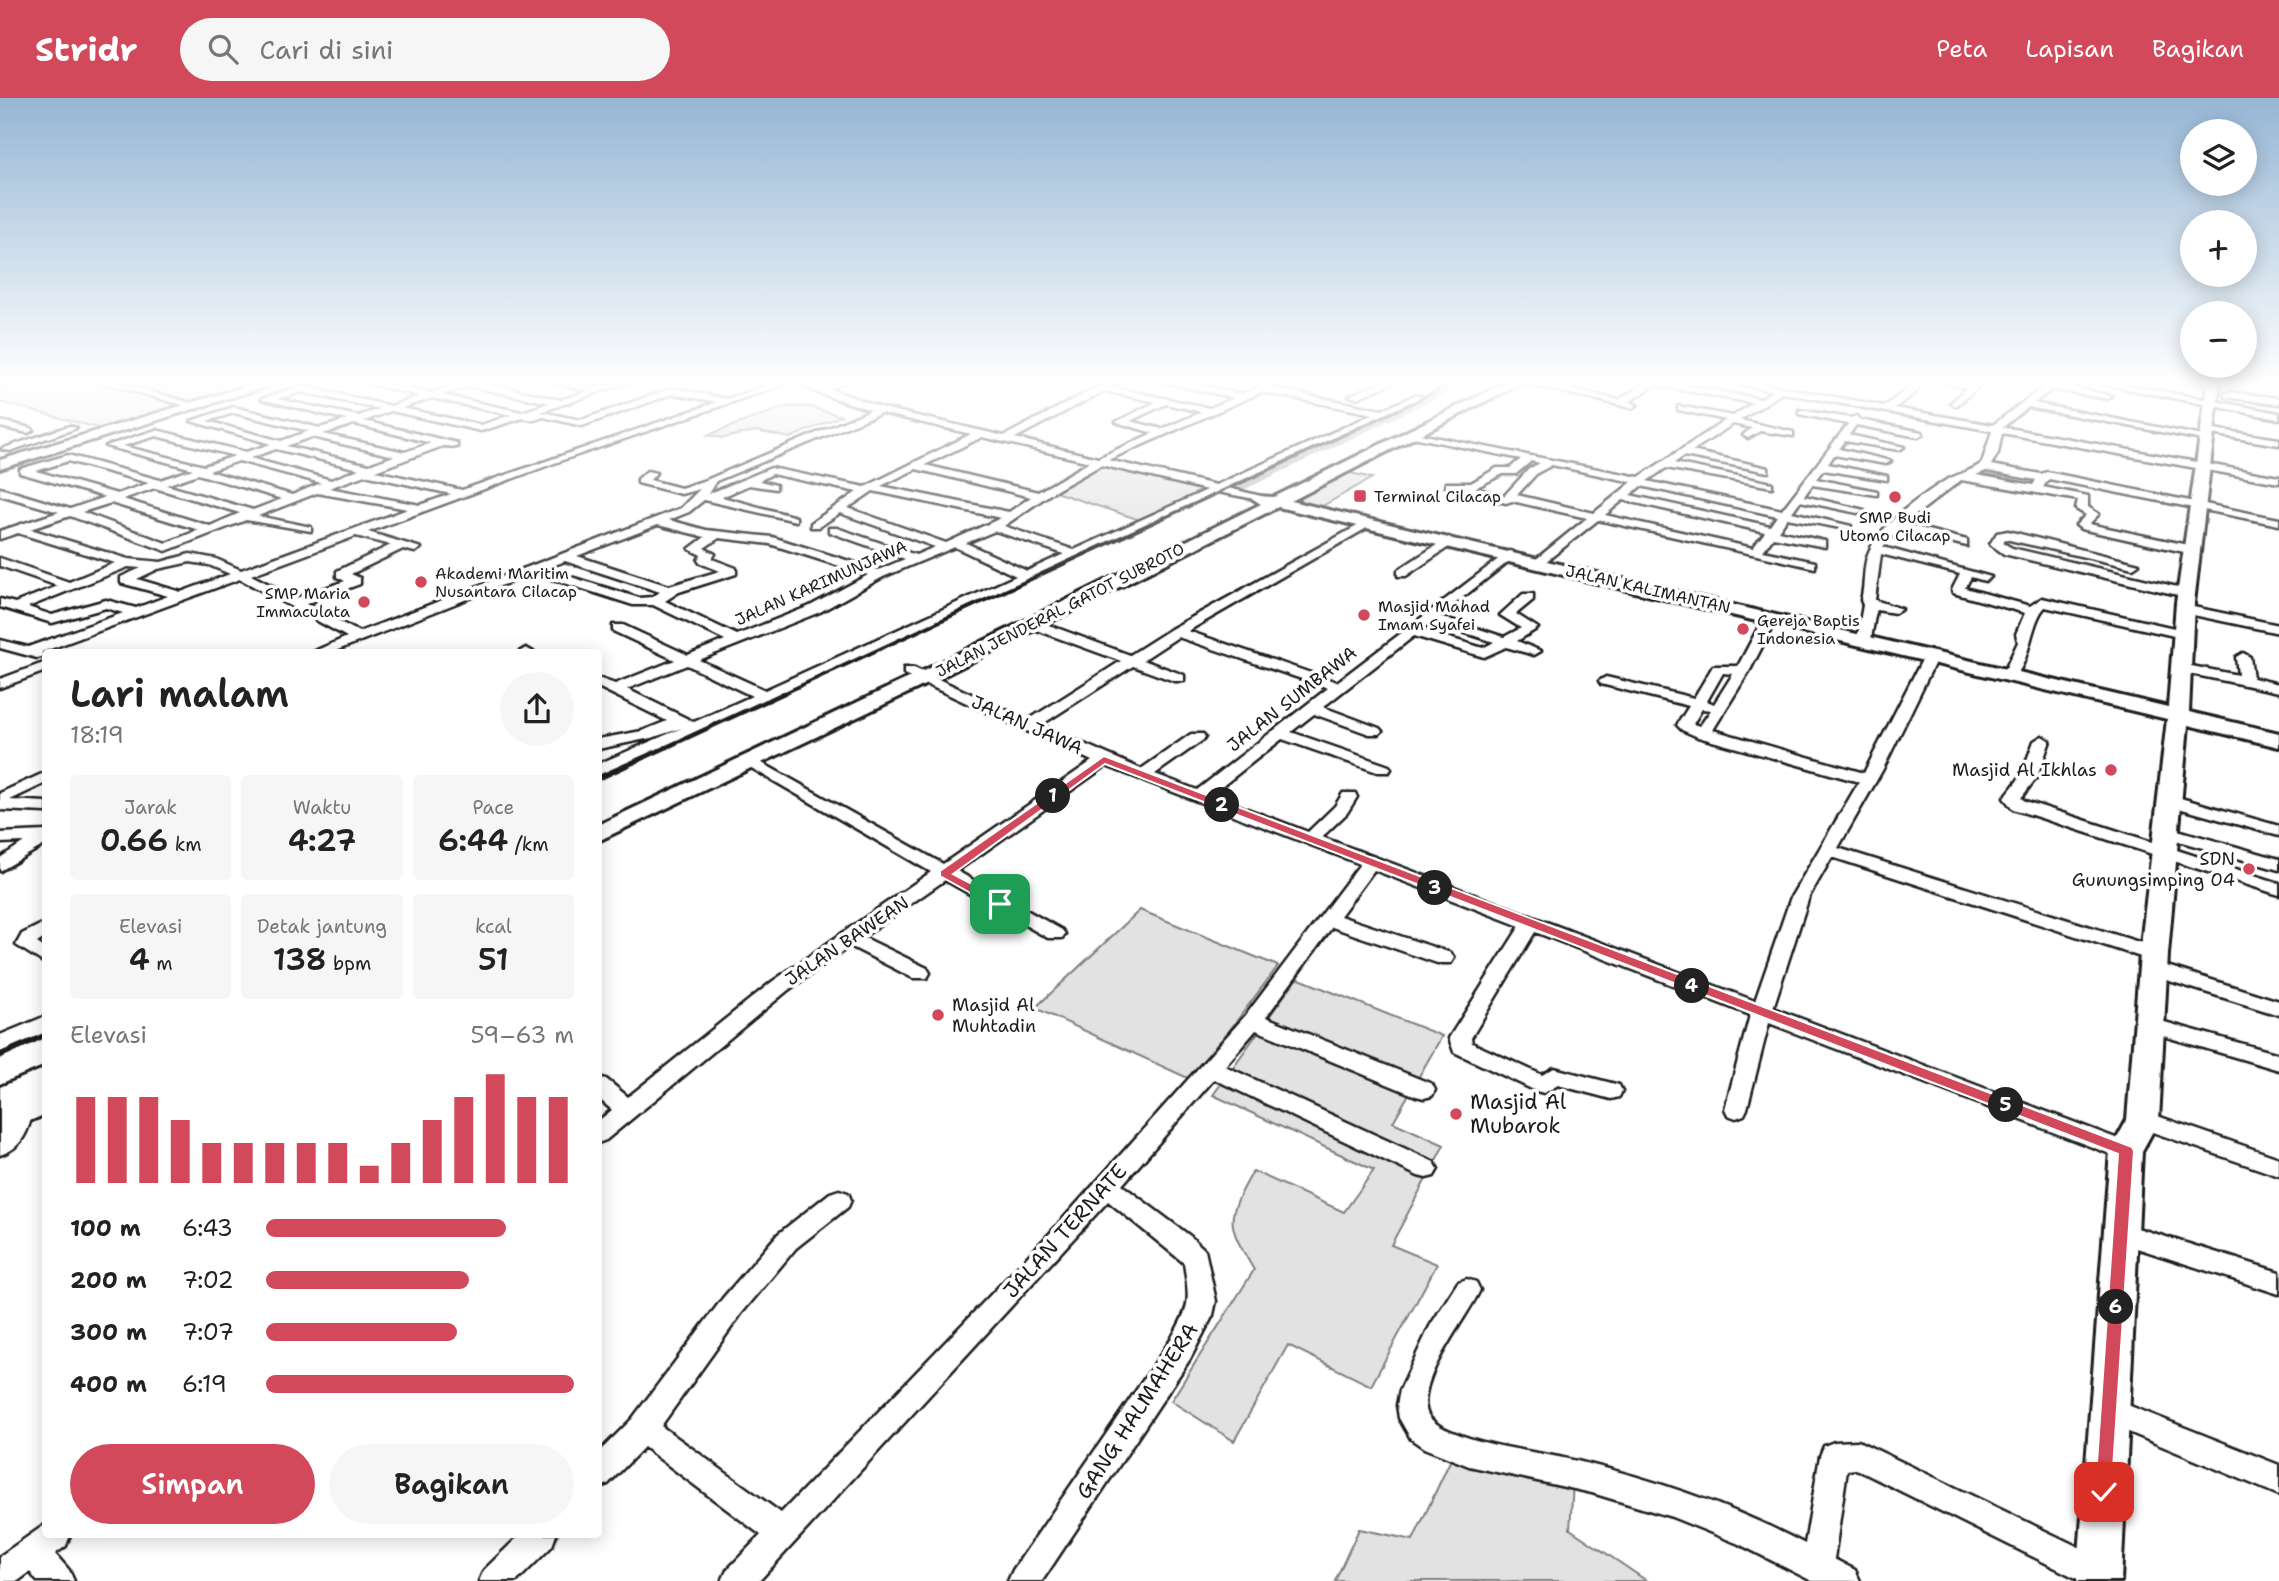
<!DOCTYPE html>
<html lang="id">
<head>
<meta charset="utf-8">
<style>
  body { margin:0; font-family:"Shantell Sans",sans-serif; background:#f6f6f6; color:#222; height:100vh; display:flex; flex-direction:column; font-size:26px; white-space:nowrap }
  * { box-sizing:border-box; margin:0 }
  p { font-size:23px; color:#767676 }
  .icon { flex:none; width:38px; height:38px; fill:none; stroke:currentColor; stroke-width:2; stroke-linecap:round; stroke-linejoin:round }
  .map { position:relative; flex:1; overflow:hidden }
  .details { position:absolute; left:42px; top:551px; width:560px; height:889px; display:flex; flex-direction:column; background:#fff; border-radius:7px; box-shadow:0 4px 18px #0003 }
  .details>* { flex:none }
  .tools { position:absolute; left:2180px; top:21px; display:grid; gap:14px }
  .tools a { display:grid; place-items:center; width:77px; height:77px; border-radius:50%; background:#fff; box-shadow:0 4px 18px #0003; font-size:35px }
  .pin { position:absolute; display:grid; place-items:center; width:60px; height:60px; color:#fff; margin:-30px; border-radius:14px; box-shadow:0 4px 10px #0006 }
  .km { position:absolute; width:35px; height:35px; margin:-18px; border-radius:50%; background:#222; color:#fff; font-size:19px; line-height:35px; text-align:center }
  .round { display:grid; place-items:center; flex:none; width:74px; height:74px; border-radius:37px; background:#f6f6f6 }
  .head { display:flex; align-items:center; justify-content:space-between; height:119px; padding:0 28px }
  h1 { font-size:38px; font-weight:600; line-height:52px }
  .stats { display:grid; grid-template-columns:repeat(3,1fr); gap:10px; height:119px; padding:7px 28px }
  .stats div { display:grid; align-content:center; border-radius:7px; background:#f6f6f6; text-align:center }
  .stats b { font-size:30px; font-weight:600 }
  .stats small { font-size:19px; font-weight:400 }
  .stats p { font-size:19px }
  .chart { height:196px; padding:14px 28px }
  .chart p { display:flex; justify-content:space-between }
  .chart svg { width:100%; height:126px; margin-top:7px; stroke:#d1495b; stroke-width:6 }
  .cta { display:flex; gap:14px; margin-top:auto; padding:14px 28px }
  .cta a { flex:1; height:80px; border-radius:42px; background:#d1495b; color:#fff; font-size:28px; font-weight:600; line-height:80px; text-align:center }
  .cta a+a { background:#f6f6f6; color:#222 }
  ul { padding:0 28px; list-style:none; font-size:23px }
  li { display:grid; grid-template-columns:112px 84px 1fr; align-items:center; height:52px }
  li i { height:18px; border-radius:9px; background:#d1495b }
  header { display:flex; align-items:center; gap:42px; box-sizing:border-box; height:98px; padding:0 35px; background:#d1495b; color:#fff }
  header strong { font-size:33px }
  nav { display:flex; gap:38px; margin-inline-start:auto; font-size:24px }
  .search { width:490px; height:63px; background:#f6f6f6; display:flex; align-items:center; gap:18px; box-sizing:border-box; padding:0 24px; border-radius:38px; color:#767676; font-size:26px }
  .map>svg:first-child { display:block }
</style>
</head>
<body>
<header>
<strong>Stridr</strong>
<div class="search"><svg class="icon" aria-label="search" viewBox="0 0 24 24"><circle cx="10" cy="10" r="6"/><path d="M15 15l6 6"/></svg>Cari di sini</div>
<nav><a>Peta</a><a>Lapisan</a><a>Bagikan</a></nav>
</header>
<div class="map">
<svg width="2279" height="1483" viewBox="0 0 2279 1483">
  <rect width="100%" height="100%" fill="#fff"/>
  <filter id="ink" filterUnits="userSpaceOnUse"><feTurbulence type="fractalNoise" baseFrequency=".0143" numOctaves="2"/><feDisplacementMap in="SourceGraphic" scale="14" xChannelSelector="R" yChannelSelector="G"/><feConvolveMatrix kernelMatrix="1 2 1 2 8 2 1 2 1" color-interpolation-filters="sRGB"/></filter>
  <g filter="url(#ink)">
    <path fill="#e2e2e2" stroke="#7f7f7f" stroke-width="2" d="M0,283H276L113,334L0,304Z
      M784,309H811L841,318L790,340L756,333L723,340L708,337Z
      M1098,365L1215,389L1140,422L1049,392Z
      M1343,373L1372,380L1319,410L1289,401Z
      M1140,812L1278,868L1192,982L1035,910Z
      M1297,880L1442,938L1393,1024L1444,1047L1391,1147L1437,1166L1371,1288L1288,1247L1234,1343L1171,1303L1254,1172C1225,1123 1226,1122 1253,1073L1344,1114L1374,1072L1213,997Z
      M1459,1344L1574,1370L1570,1431L1647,1483H1335L1359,1431L1413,1442Z"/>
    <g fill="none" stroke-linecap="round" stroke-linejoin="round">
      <path fill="#b8b8b8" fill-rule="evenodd" d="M1453,283H1472L1239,394L1233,395L1224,390Z"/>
      <g stroke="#1c1c1c" stroke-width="5">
        <path id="street" d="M97,283H112L202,308L197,311Z
          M358,283H376L431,295L463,283H480L560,302L589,293L550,283C566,283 585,290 599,289C611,288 620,283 632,283L541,314L581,322L672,290L727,301L780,283H794L560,363L368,434L421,450L415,454L403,451L351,476L360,480V486L306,506L359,534L681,410L700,391L681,396L638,385V381L647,373L656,375L650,382L681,390L706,382L871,312L815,294L795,283C804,283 810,286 819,287C827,288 839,283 848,283L830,291L883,310L1004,338L1109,283H1120L1111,289L1210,310L1234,300L1160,283H1179L1242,296L1272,283H1284L1271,290L1382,312L1415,297L1423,299L1228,390L1265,399V403L1218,394L770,601L598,677V666L682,630L651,640L598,651V641L642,633L667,623L598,589V580L615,586L675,562L613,533V527H623L688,557L725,542L653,507H633L533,475L330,555H310L347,539L240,481L42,554V559L37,560L0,550V542L28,549L123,515L106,510L52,525L0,509V501L15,505L58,488L0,468V460L69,484L115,465L18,435L0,441V433L59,414L0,397V390L70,411L105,399L20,375V371L68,357L160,382L193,371L106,348L156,332L246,354L271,346L191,323L234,309L320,330L347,322L261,301L301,288L391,308L420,298ZM469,288L549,305L522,314L442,297ZM1104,293L1156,304L1116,324L1153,335L1098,360L1015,340ZM301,294L380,311L358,318L277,301ZM1262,294L1373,316L1216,387L1108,362ZM673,296L717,304L462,392L375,373L443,348L457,349V345L364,323L391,313L481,333L523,320L533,322L544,319L582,328ZM432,300L511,317L481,327L402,310ZM1166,306L1202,314L1162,331L1130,323ZM234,315L309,333L281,343L207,323ZM881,315L971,336L865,389L771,370L708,396L716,383ZM354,326L431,345L405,354L323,336ZM156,338L235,358L204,368L123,348ZM312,339L394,358L369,367L286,348ZM982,339L1090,364L1038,394L925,367ZM276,351L359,371L331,382L250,360ZM68,363L149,385L117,396L36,373ZM239,363L321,385L292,397L209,373ZM1101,367L1207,392L1074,452L1004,428L1053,394ZM916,371L1031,399L1009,414L881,388ZM198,376L282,401L253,412L166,387ZM772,376L857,394L811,425V429H819L840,415L935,449L916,457L837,430H829V434L905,461L878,472L772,439L706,432L669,422L689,414L704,402L796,423V419L722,399L749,387L776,391V387L759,383ZM365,377L451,396L420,407L329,390ZM155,390L240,415L210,428L123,401ZM873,393L1001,420L946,445L848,410ZM317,395L408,411L241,472L216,461L190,456L161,464L128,461L30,431L70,418L166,453L246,422L311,433V429L258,418ZM111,405L199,432L166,445L82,414ZM658,427L705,439L689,451L701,457L698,462L700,465L720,473L669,488L577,458ZM995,433L1064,456L1027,473L966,445ZM356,438L391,447L337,473V479L345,483L296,500L251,477ZM719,440L770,446L868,477L810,508L737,537L665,503L679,494L736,476V470L712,461L715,456L704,450ZM955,449L1016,478L765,592L699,562L820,514L883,479ZM565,463L660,494L652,499L639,500L545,471ZM190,464L209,467L230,476L181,494L137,481L158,471ZM128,469L141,470L121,479V485L168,498L136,510L106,502L52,517L28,509ZM687,567L752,598L694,624L627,591Z
          M1384,283H1397L1357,300L1349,298Z
          M1515,283H1533L1619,302L1648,283H1664L1760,301L1772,293L1726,283H1746L1885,308L1910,289L1913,283H1922L1917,293L1895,310L1993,327L2051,283H2061L2058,286L2112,298L2107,301L2052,291L2034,305L2213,340L2208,343L2028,309L2003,329L2279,379V385L2002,335L1998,355L1991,367L2041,376L2047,374L2279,421V427L2049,381L2043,389L2088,398V409L2099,416L2089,426L2197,449V455L2193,456L2081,431L2076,427L2086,417L2076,411L2078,402L1961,382L1904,426L1967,442V448L1898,432L1883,449L1991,479L1985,483L1971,479L1965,490L2030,508L2042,500L2183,532L2190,536L2183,540L2045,509C2029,525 2030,574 2010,580L2003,576L2018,544L2016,536L2025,515L1953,495L1952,492L1960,476L1881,456L1875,502L1902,511L1895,515L1876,512L1871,541L1864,545L1857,541L1863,507L1861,502C1865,488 1863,473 1867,459C1877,428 1917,401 1943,384C1956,376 1971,374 1982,365L1992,333L1782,295L1740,322L1793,334V338L1760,333L1748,340L1743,337L1752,330L1733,326L1692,353L1768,370V374L1684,358L1674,365L1772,385V389L1666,370L1647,383L1782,412L1848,326L1799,316V312L1851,320L1856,318L1860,322L1922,334L1923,336L1918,339L1856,327L1849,337L1904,349L1899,352L1845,343L1839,351L1891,363L1886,366L1834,357L1828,366L1887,378V382L1823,372L1816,381L1877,393V397L1812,387L1804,398L1864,412L1858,415L1800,403L1792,414L1851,428V432L1787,420L1778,433L1825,443V449L1773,439L1763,453L1815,464V470L1598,422L1539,469L1535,468V462L1587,420L1512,403L1506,405L1446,389V385H1471L1497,370H1510L1521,361L1413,339L1408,336L1409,334L1639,379L1726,322L1678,312V308L1733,318L1753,305L1655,287L1629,304L1637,307L1632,310ZM1531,363L1540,365L1529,371L1504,398L1475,390L1503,376H1516ZM1552,367L1632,384L1594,415L1517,397L1537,375ZM1986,373L2036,382L2033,387L1976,377ZM1641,388L1777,418L1770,428L1630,397ZM1623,402L1765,434L1753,450L1605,417Z
          M1943,283H1960L1978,289L1956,308L1951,305L1966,290Z
          M2087,283H2107L2279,315V321Z
          M2196,283L2219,286L2214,289Z
          M2228,294L2279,300V306L2225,299V295Z
          M0,323L31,330L33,332L28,335L0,329Z
          M69,328L77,330L10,353L1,351Z
          M2207,330L2279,341V347L2204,335L2202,333Z
          M1368,422L1374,425L1372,427L1188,533L1337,584L1509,453L1513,454V460L1439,518L1504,539L1521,530L1500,517L1523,496H1533V502L1516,516L1538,530L1517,543L1541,553L1534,557L1506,549L1484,559L1414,538L1323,609L1379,630L1382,633L1379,636H1369L1314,616L1291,634L1389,668L1391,671L1389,674H1377L1282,641L1211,697L1308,734L1335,708L1343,695H1355L1357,699L1347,715L1322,739L1755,903L1791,799L1859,684L1698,639L1682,632L1677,627L1689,608L1601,586L1599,583L1606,579L1694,600L1713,568H1738L1765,517H1775L1777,520L1750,572L1713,632L1864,675L1924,558L1931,554L1936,555L1938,558L1883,671L1838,750L2161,851L2164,856L2161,861H2147L1832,759L1809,799L1773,910L2134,1047L2138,1053L2134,1059L2126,1062L2118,1059L1769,925L1747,1011L1744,1017L1736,1020L1728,1017L1725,1011L1750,917L1535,834L1471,940L1472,945L1542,977L1554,970L1619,987L1622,993L1619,999L1611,1001L1558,987L1544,995L1536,993L1454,954L1449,940L1520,828L1374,772L1340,818L1451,855L1454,860L1451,865H1437L1332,829L1266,919L1432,986L1435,992L1432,998L1424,1000L1416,998L1256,932L1225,968L1434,1064L1438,1071L1434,1078L1426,1080L1418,1078L1214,981L1122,1087L1190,1138L1205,1152L1216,1203L1213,1217L1190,1261L1042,1483H1008L1013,1472L1170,1243C1191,1207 1190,1205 1184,1165L1108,1103L759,1483H722L727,1472L761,1437L644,1349L608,1386L598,1390V1355L632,1321L723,1200L778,1136L830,1095L839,1092L848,1095L851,1102L848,1109L796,1150L741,1216L661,1328L781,1415L1054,1131L1246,917L1360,766L1106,668L957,773L1062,832L1065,836L1062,840H1048L945,782L863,839L927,870L930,875L927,880H913L850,848L787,893L606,1042L598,1045V1023L612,1012L598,1000V979L606,981L628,999L773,883L931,774L741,664L749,659L755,661L943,766L1092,663L904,576V570H914L1028,622L1121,563L1028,529V523H1038L1130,557L1171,531ZM1431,524L1494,544L1483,550L1422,532ZM1178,539L1328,590L1197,692L1155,676L1203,642L1205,639L1203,636H1191L1141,671L1041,627L1133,568L1174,583H1184V577L1143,562ZM1723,575L1733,576L1714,606L1707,603ZM1702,611L1711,612L1700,628L1693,626Z
          M2008,433L2139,466L2133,470L2005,441L2003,445L2012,450L2186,491L2192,495L2186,499L2004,456L1990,446L1997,435Z
          M1449,439L1455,443L1453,446L1406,478H1398V472Z
          M2184,507L2279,527V535L2179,514L2177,511Z
          M526,550L535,555L519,554Z
          M2243,555L2250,559L2253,580L2279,586V594L2181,574L2174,570L2181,566L2238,577L2236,559Z
          M46,564V573L0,590V581Z
          M2042,638L2050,643L2037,679L2021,700L2025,703L2279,785V797L2013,711L2004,700L2021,678L2034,643Z
          M46,674V685L10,702L46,704V714L0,712V695Z
          M2170,697L2279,728V738L2164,706L2162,702Z
          M2167,729L2279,761V772L2161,738L2158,734Z
          M46,733V746L0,773V760L24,744L0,745V735Z
          M46,824V839L37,845L46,851V866L16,847L22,836Z
          M2154,864L2279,903V917L2147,876L2144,871L2147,866Z
          M46,918V934L0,954V937Z
          M2150,920L2279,956V972L2143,932L2140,927L2143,922Z
          M22,1004L30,1007L33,1013C28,1034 22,1050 0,1057V1035L7,1030L14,1007Z
          M2143,1013L2279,1060V1078L2135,1028L2132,1022L2135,1016Z
          M2121,1125L2279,1174V1196L2112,1142L2109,1135L2112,1128Z
          M1467,1181L1476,1184L1480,1192C1466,1222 1419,1278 1426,1311C1428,1323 1442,1330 1453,1334C1491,1350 1536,1353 1577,1363C1656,1382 1733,1408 1805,1446L1820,1358L1824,1348L1834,1344L1858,1343L2110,1464L2115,1475L2111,1483H2082L1856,1371L1847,1372L1834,1461L1855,1472L1860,1483H1812L1739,1446L1672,1419L1592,1395L1469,1368L1424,1350L1411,1341L1399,1320L1397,1307L1400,1292L1430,1228L1458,1184Z
          M2110,1300L2279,1367V1397L2100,1322L2096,1313L2100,1304Z
          M46,1426V1437H70L66,1448L55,1456L69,1472L74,1483H37L30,1474L18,1483H0V1458Z
          M520,1437H556L552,1448L517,1483H479L484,1472Z"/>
      </g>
      <g stroke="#1c1c1c" stroke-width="6">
        <path id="secondary" d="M264,283H284L0,371V362Z
          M1509,283H1525L1291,403L2168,609L2176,505L2208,283H2220L2194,505L2189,614L2279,635V649L2188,627L2168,856L2159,1022L2142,1053L2121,1483H2077L2110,1053L2127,1022L2140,856L2167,621L1278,409L931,584L598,743V727L917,576L1261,406L1253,401L1255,398L1274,399Z
          M46,970V1016L0,1036V989Z"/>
      </g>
      <use href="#street" fill="#fff" fill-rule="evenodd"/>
      <use href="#secondary" fill="#fff" fill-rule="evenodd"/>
      <path stroke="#1c1c1c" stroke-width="2.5" d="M1161,421L1459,283"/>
      <path stroke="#1c1c1c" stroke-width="3.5" d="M780,597L1164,419"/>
      <path stroke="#1c1c1c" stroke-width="4.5" d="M598,681L784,595"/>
      <path stroke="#1c1c1c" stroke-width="5" d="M0,958L46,937"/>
    </g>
  </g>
  <linearGradient id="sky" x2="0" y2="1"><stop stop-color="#95b6d5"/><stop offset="0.58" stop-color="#fff"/><stop offset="1" stop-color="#fff" stop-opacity="0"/></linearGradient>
  <rect width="2279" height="491" fill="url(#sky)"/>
  <path fill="#d1495b" stroke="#fff" stroke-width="2" d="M1104,658L2132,1049L2134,1053L2111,1401L2104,1404L2098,1401L2095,1394L2118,1056L1105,666L953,776L1004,803V809H996L940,778V773Z"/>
  <g fill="#d1495b" stroke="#fff" stroke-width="2.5">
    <rect x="1353" y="391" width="14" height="14" rx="3.5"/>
    <circle cx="1895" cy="399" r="7"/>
    <circle cx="421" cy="484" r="7"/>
    <circle cx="364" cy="504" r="7"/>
    <circle cx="1364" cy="517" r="7"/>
    <circle cx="1743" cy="531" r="7"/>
    <circle cx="2111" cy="672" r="7"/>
    <circle cx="2249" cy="771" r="7"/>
    <circle cx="938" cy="917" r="7"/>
    <circle cx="1456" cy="1016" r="7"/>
  </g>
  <g text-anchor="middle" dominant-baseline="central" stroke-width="7" stroke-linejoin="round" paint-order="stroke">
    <g font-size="16" fill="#1c1c1c" stroke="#fff" text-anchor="start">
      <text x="1374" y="398">Terminal Cilacap</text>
      <text x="1895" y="419" text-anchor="middle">SMP Budi<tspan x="1895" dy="18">Utomo Cilacap</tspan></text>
      <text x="435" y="475">Akademi Maritim<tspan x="435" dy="18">Nusantara Cilacap</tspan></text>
      <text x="350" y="495" text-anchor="end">SMP Maria<tspan x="350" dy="18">Immaculata</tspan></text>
      <text x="1378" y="508">Masjid Mahad<tspan x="1378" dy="18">Imam Syafei</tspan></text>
      <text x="1757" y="522">Gereja Baptis<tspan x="1757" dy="18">Indonesia</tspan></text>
    </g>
    <g font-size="16" fill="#1c1c1c" stroke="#fff">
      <text transform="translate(821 485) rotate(-24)">JALAN KARIMUNJAWA</text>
      <text transform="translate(1648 491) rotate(13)">JALAN KALIMANTAN</text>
      <text transform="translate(1060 512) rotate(-27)">JALAN JENDERAL GATOT SUBROTO</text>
    </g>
    <g font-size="18" fill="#1c1c1c" stroke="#fff">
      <text transform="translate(1292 601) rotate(-38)">JALAN SUMBAWA</text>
      <text transform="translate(1027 627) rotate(24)">JALAN JAWA</text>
      <text transform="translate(847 843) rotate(-34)">JALAN BAWEAN</text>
    </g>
    <g font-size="18" fill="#1c1c1c" stroke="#fff" text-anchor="end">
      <text x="2097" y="672">Masjid Al Ikhlas</text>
      <text x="2235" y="761">SDN<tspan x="2235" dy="21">Gunungsimping 04</tspan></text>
      <text x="952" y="907" text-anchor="start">Masjid Al<tspan x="952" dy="21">Muhtadin</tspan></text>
    </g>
    <g font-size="21" fill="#1c1c1c" stroke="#fff" text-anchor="start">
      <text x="1470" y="1004">Masjid Al<tspan x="1470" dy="24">Mubarok</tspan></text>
    </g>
    <g font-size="21" fill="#1c1c1c" stroke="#fff">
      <text transform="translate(1065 1133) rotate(-48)">JALAN TERNATE</text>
      <text transform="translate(1137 1313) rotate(-57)">GANG HALMAHERA</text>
    </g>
  </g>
</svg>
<div class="tools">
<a><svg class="icon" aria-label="layers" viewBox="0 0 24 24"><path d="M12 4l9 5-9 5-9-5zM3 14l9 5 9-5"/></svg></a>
<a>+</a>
<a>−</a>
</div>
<div class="pin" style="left:1000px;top:806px;background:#1e9e55"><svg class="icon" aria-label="arrive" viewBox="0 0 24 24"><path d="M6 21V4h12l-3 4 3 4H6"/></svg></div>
<div class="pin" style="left:2104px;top:1394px;background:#d93025"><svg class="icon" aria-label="check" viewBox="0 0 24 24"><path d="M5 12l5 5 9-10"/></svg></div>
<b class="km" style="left:1053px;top:698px">1</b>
<b class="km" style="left:1222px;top:707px">2</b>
<b class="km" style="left:1435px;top:790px">3</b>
<b class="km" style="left:1692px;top:888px">4</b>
<b class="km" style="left:2006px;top:1007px">5</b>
<b class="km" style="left:2116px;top:1209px">6</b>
<section class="details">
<div class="head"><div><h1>Lari malam</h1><p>18:19</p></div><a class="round"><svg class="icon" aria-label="share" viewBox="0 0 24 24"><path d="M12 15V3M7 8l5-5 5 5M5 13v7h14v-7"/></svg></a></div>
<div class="stats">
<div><p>Jarak</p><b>0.66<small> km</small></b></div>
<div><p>Waktu</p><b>4:27</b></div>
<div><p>Pace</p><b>6:44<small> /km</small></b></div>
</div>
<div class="stats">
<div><p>Elevasi</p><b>4<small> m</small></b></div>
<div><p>Detak jantung</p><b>138<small> bpm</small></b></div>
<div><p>kcal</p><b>51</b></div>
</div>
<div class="chart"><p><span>Elevasi</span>59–63 m</p>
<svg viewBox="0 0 160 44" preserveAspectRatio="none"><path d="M5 44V14M15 44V14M25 44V14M35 44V22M45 44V30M55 44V30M65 44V30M75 44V30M85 44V30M95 44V38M105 44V30M115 44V22M125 44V14M135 44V6M145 44V14M155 44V14"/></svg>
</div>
<ul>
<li><b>100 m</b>6:43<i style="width:78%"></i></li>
<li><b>200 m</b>7:02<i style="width:66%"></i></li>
<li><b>300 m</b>7:07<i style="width:62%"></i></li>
<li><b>400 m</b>6:19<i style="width:100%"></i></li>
</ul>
<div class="cta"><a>Simpan</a><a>Bagikan</a></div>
</section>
</div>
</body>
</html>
